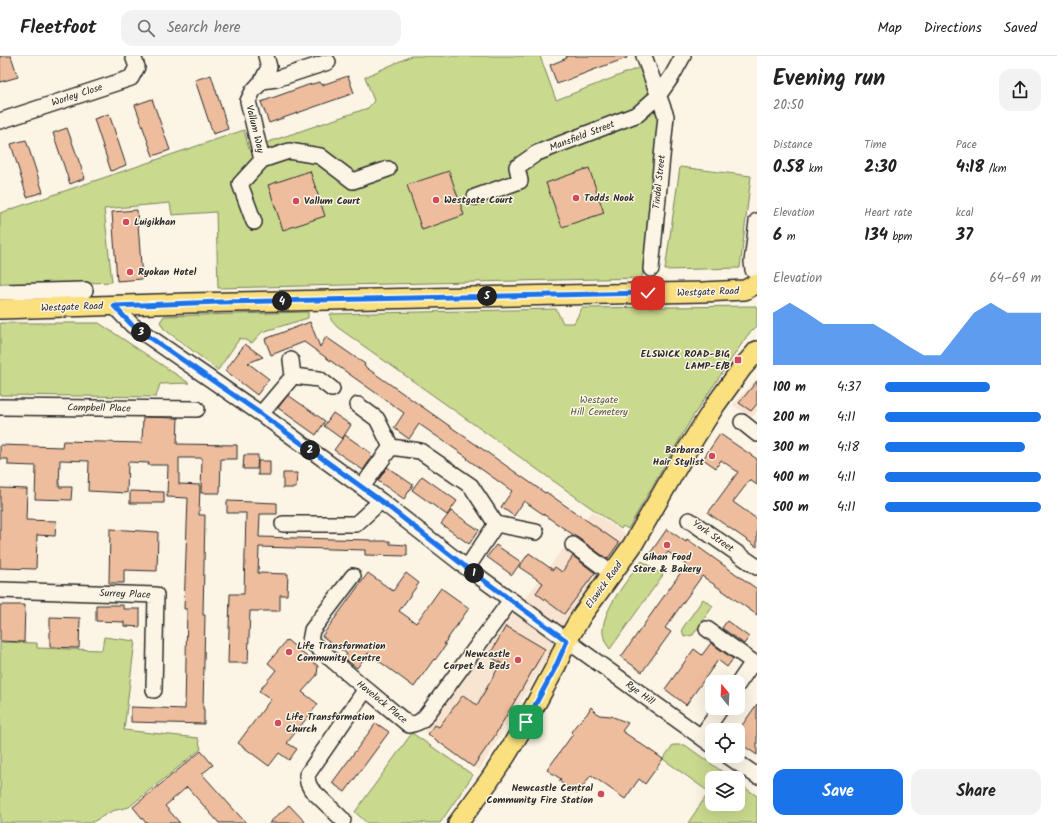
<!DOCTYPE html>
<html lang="en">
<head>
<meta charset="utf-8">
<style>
  body { margin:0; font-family:Kalam,sans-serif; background:#f2f2f2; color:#222; height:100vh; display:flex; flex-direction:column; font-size:15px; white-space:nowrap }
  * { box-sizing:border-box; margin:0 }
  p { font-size:13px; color:#767676 }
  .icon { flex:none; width:22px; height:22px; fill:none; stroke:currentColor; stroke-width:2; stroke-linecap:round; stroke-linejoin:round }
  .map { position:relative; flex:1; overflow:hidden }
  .side { display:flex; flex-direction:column; background:#fff; width:300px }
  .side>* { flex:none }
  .needle { width:26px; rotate:342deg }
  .buttons { position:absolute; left:705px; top:619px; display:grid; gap:8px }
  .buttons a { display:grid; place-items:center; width:40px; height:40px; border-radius:8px; background:#fff; box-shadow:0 4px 16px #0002; font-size:20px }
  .pin { position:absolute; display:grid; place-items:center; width:34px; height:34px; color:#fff; margin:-17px; border-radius:8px; box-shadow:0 2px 6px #0006 }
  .km { position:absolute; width:20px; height:20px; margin:-10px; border-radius:50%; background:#222; color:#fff; font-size:11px; line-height:20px; text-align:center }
  .round { display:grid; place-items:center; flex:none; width:42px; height:42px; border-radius:12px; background:#f2f2f2 }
  .overview { display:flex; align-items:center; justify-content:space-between; height:68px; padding:0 16px }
  h1 { font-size:22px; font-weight:700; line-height:30px }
  .metrics { display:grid; grid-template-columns:repeat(3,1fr); gap:6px; height:68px; padding:4px 16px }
  .metrics div { display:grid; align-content:center }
  .metrics b { font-size:17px; font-weight:700 }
  .metrics small { font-size:11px; font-weight:400 }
  .metrics p { font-size:11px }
  .chart { height:112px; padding:8px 16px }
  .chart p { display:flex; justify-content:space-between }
  .chart svg { width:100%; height:72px; margin-top:4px; fill:#1a73e8; opacity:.7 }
  .button { display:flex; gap:8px; margin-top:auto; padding:8px 16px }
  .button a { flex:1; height:46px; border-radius:12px; background:#1a73e8; color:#fff; font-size:16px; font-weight:700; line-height:46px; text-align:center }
  .button a+a { background:#f2f2f2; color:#222 }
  ul { padding:0 16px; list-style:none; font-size:13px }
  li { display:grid; grid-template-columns:64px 48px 1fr; align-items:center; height:30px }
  li i { height:10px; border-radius:5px; background:#1a73e8 }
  header { display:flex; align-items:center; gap:24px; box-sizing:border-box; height:56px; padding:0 20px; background:#fff; border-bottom:1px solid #e0e0e0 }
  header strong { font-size:19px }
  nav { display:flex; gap:22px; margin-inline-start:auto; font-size:14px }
  .search { width:280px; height:36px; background:#f2f2f2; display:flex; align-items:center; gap:10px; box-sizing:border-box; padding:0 14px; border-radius:12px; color:#767676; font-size:15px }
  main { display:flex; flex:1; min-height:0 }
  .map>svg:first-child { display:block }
</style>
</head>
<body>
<header>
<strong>Fleetfoot</strong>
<div class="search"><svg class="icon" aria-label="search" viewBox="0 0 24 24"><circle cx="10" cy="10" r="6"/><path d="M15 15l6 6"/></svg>Search here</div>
<nav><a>Map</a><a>Directions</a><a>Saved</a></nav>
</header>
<main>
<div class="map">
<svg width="757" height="767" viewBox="0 0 757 767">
  <rect width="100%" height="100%" fill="#fcf5e5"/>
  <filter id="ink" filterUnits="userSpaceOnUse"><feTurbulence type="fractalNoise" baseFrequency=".025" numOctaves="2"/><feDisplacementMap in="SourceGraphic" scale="8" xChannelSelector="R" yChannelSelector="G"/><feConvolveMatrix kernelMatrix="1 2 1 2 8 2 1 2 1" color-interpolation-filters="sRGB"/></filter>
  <g filter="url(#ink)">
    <path fill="#f8e4d0" d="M757,322V355L751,362L733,349Z
      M592,455L627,479L550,597L479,715L424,675Z"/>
    <path fill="#c9d98e" stroke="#7a825c" d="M411,0H540L556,44L641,11L660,67L642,222L218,232L216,156L172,159L170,147L104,153L112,226L0,231V157L244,74L249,93L280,82L368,52L374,45L365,21Z
      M680,111L751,120L740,212L665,214Z
      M756,250L757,253V270L747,280L693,360L628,473L623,470L621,473L337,271L331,264L330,258L556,253L563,267H574L582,252Z
      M308,256V262L262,276L252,287L240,282L218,314L164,273L160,266L164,260Z
      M0,267H99L189,327L160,328L156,341L0,339Z
      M642,505L663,519L610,593C608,590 606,588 605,585C594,562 629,522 642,505Z
      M703,543L713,550L693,579L684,581L682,573Z
      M104,581L135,585L124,674L198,682L201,693L129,751L112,755L91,767H0V586L37,587V592L102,594Z
      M412,677L473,719L440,767H367L355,756Z
      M673,689H685L731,722H712V748H738V727L757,740V767H688L709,736L663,703Z"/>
    <path fill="#eebd9e" stroke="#2b2b2b" d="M0,0H11L18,21L0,26Z
      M566,0H626L627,2L601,11L557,28L550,9L567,2Z
      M211,19L228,73L213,78L195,24Z
      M348,20L354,37L269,67L261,46L308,29L320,26L322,29Z
      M152,43L170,94L153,100L135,49Z
      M109,58L126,109L111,115L94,63Z
      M67,72L85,122L70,128L53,77Z
      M26,84L43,136L27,141L11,88Z
      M589,112L604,157L562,171L546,127Z
      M310,115L325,160L283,174L268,129Z
      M449,115L464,159L422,174L407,129Z
      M137,154L142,223L117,225L112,156Z
      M310,266L320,291L326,281L365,308L364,310L545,437L546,436L619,487L608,502L607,501L606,502L578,482L575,480L524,445L514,460L501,451L512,435L467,403L468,402L419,368L409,383L394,372L404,357L304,286L271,299L265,283Z
      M245,288L263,301L248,307L269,323L257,339L226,315H225Z
      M757,325V348L751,355L739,347Z
      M288,339L325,365L316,379L278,352Z
      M333,357L351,369L342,383L324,370Z
      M143,361L178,362L177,388L237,389V403H221L220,437H201L202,402H179V428L200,429L199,459H205L203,559H205L203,653H204V668L131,666V651L185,653L187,553H184L188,442L167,441L168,409H148L149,407L128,406L127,437L88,435L89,405L60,404L59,431H72L71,444L35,443L36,410L8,409V403H0V389L62,391L63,385L142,387Z
      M720,378L757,403V429L750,424L733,446L757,463V491L708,457L738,416L721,404L716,412L703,403Z
      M345,379L371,397L370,399L372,401L363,414L334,394Z
      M244,399H258L257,413H243Z
      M258,405H270V419H258Z
      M387,411L413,429L404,443L378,425Z
      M283,417H297L296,432H283Z
      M422,420L457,445L447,459L412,434Z
      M0,432L27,433L26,464L56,465L55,480L37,479L36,513L0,512Z
      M130,435L164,436V447H130Z
      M227,445L277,447V458H260L259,481L371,484V485H390V488L407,489V500L365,499V494L259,491L258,517L288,518L287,539H280V555H250L248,607H228L230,538H244L246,457H227Z
      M451,455L479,474L469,488L441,468Z
      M110,473L158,476L157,515L124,514V527H109Z
      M667,473L686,486L687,483L757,533V559L702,520L665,572L671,576L642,616L621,601L686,509L668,496L662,504L651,496Z
      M496,489L521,506L512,519L487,501Z
      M529,497L553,514L555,511L562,516L573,500L595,517L564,558L536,537L543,527L519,511Z
      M368,517L393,535L406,517L419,527L399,555L416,567L441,532L469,552L444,588L446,589L435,604L434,603L414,631L368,597L357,612L344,602L347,598L322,580Z
      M0,549H25L24,586L0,585Z
      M96,549H123V553H140V571L124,570V566L96,565Z
      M50,561L80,562L79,592L50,591Z
      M727,565L749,581L744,588L722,572Z
      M506,570L545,593L494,681L473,711L428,678L435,669L439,671L463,639L477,649L501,607L489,600Z
      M287,584L318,610L317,619L302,636L318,648L287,687L297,693L289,704L279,697L269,710L238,687L271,643L259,635L276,614L268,607Z
      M711,587L733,603L727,611L718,604L686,649L665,633L694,593L702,599Z
      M757,648V699L738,686V675Z
      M591,651L599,659L611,660L628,667L622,675L663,703L645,728L639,723L625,743L591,719L577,738L559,725L561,723L547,714L573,678L571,676L576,669L587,658Z
      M376,667L389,676L345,736L332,727Z
      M201,695L213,709L202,718L246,767H219L187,731L165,750L180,767H146L133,751Z
      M289,749L306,767H269Z"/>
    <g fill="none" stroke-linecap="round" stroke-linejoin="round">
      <g stroke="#2b2b2b" stroke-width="18">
        <path id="minor" d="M644,0L666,60L651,213
          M262,25L276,23L328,6
          M0,65L131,22L137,11L133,0
          M262,104L289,95L320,100L353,125L388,113
          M475,141L520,125L517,111L537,97L638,58L658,40L672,20L683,0
          M254,166L240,128L262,104L248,45L253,35L262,25L269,11L266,0
          M753,214L752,206L757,165
          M0,236L85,234
          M114,250L132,269L261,358L381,445L467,512L511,544L712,689
          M291,304L293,320
          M358,349L377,363L391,391
          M0,351L197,353
          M261,358L293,320L319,323L332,333
          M742,366L757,378
          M362,431L391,391L420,395L471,430L496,468
          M689,464L757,511
          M283,468H356L381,445
          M573,489L611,517
          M467,512L496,468L536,476
          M353,520L312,574L310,585L366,633L409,669C419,667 422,665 428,657L511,544
          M0,534L156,539L154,634
          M707,573L757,609
          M738,628L753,606
          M701,681L721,652
          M728,700L757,720
          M343,764L311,733L308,727L307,719L366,633"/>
      </g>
      <g stroke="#2b2b2b" stroke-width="22">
        <path id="major" d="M0,253L189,247L703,236L745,234L754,229L757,228
          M458,767L489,725L507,698L526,666L555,612L567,585L582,559L632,490L687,394L716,348L742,312L757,295"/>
      </g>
      <use href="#minor" stroke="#fcf5e5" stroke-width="15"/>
      <use href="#major" stroke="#fbe080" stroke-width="19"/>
    </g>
  </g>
  <g fill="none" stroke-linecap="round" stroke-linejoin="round" filter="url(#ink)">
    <g stroke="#fff" stroke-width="8">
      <path id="route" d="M526,666L555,612L567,585L467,512L381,445L261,358L132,269L114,250L220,246L648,237"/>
    </g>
    <use href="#route" stroke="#1a73e8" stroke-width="5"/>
  </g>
  <g fill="#d1495b" stroke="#fcf5e5" stroke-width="1.5">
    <circle cx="576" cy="142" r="4"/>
    <circle cx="436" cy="144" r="4"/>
    <circle cx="296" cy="145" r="4"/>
    <circle cx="126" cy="166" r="4"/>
    <circle cx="130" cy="216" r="4"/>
    <rect x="734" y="300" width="8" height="8" rx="2"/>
    <circle cx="712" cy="400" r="4"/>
    <circle cx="667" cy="489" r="4"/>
    <circle cx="289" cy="596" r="4"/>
    <circle cx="518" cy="604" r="4"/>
    <circle cx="278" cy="667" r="4"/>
    <circle cx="601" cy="738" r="4"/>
  </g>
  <g text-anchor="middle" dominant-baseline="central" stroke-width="3" stroke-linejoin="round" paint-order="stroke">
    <g font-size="10" fill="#2b2b2b" stroke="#fcf5e5">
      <text transform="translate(77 39) rotate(-18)">Worley Close</text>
      <text transform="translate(255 73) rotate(76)">Vallum Way</text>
      <text transform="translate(582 80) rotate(-21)">Mansfield Street</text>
      <text transform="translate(659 126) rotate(-84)">Tindal Street</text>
      <text transform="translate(708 236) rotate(-2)">Westgate Road</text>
      <text transform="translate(72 251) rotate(-2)">Westgate Road</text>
      <text transform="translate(99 352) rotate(1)">Campbell Place</text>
      <text transform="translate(713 480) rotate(35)">York Street</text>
      <text transform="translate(604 529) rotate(-54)">Elswick Road</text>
      <text transform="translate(125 538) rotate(2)">Surrey Place</text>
      <text transform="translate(640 637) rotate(36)">Rye Hill</text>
      <text transform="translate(382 646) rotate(39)">Havelock Place</text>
    </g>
    <g font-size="10" font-weight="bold" fill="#2b2b2b" stroke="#fcf5e5" text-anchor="start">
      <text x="584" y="142">Todds Nook</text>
      <text x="444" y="144">Westgate Court</text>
      <text x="304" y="145">Vallum Court</text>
      <text x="134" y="166">Luigikhan</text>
      <text x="138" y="216">Ryokan Hotel</text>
      <text x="730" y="298" text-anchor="end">ELSWICK ROAD-BIG<tspan x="730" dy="12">LAMP-E/B</tspan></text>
      <text x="704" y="394" text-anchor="end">Barbaras<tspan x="704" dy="12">Hair Stylist</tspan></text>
      <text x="667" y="501" text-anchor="middle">Gihan Food<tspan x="667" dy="12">Store &amp; Bakery</tspan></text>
      <text x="297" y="590">Life Transformation<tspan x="297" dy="12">Community Centre</tspan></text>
      <text x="510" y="598" text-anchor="end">Newcastle<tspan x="510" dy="12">Carpet &amp; Beds</tspan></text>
      <text x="286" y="661">Life Transformation<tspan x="286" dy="12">Church</tspan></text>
      <text x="593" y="732" text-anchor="end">Newcastle Central<tspan x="593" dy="12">Community Fire Station</tspan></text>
    </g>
    <g font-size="10" fill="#525644" stroke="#fcf5e5">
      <text x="599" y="344">Westgate<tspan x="599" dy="12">Hill Cemetery</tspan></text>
    </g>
  </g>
</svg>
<div class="buttons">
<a><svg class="needle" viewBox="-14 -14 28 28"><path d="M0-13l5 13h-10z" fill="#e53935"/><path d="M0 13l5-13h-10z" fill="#767676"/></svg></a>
<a><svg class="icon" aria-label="locate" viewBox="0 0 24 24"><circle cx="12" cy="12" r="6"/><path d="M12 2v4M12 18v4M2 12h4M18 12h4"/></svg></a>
<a><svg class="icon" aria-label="layers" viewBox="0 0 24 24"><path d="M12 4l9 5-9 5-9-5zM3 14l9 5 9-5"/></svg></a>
</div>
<div class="pin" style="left:526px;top:666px;background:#1e9e55"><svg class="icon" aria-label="arrive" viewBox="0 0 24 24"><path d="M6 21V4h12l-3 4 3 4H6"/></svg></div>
<div class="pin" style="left:648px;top:237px;background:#d93025"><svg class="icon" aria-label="check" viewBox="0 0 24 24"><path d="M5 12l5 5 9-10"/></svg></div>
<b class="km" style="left:474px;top:517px">1</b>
<b class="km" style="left:310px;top:394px">2</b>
<b class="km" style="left:141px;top:276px">3</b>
<b class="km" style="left:282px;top:245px">4</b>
<b class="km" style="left:487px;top:240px">5</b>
</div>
<section class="side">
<div class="overview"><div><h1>Evening run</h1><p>20:50</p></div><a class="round"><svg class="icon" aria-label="share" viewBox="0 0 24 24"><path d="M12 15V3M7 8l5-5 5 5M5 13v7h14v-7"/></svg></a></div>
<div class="metrics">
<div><p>Distance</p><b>0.58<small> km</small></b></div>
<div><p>Time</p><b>2:30</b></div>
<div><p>Pace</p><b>4:18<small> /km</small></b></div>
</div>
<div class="metrics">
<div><p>Elevation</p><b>6<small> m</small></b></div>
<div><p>Heart rate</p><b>134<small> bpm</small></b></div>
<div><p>kcal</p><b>37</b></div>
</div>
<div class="chart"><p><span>Elevation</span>64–69 m</p>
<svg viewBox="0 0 160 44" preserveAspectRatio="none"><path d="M0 44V12L10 6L20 12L30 19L40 19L50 19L60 19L70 25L80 32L90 38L100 38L110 25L120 12L130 6L140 12L150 12L160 12V44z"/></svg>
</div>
<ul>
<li><b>100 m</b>4:37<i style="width:67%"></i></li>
<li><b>200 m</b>4:11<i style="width:100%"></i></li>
<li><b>300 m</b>4:18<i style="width:90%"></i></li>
<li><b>400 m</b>4:11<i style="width:100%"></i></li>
<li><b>500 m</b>4:11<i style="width:100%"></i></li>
</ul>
<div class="button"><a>Save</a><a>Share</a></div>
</section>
</main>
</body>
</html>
